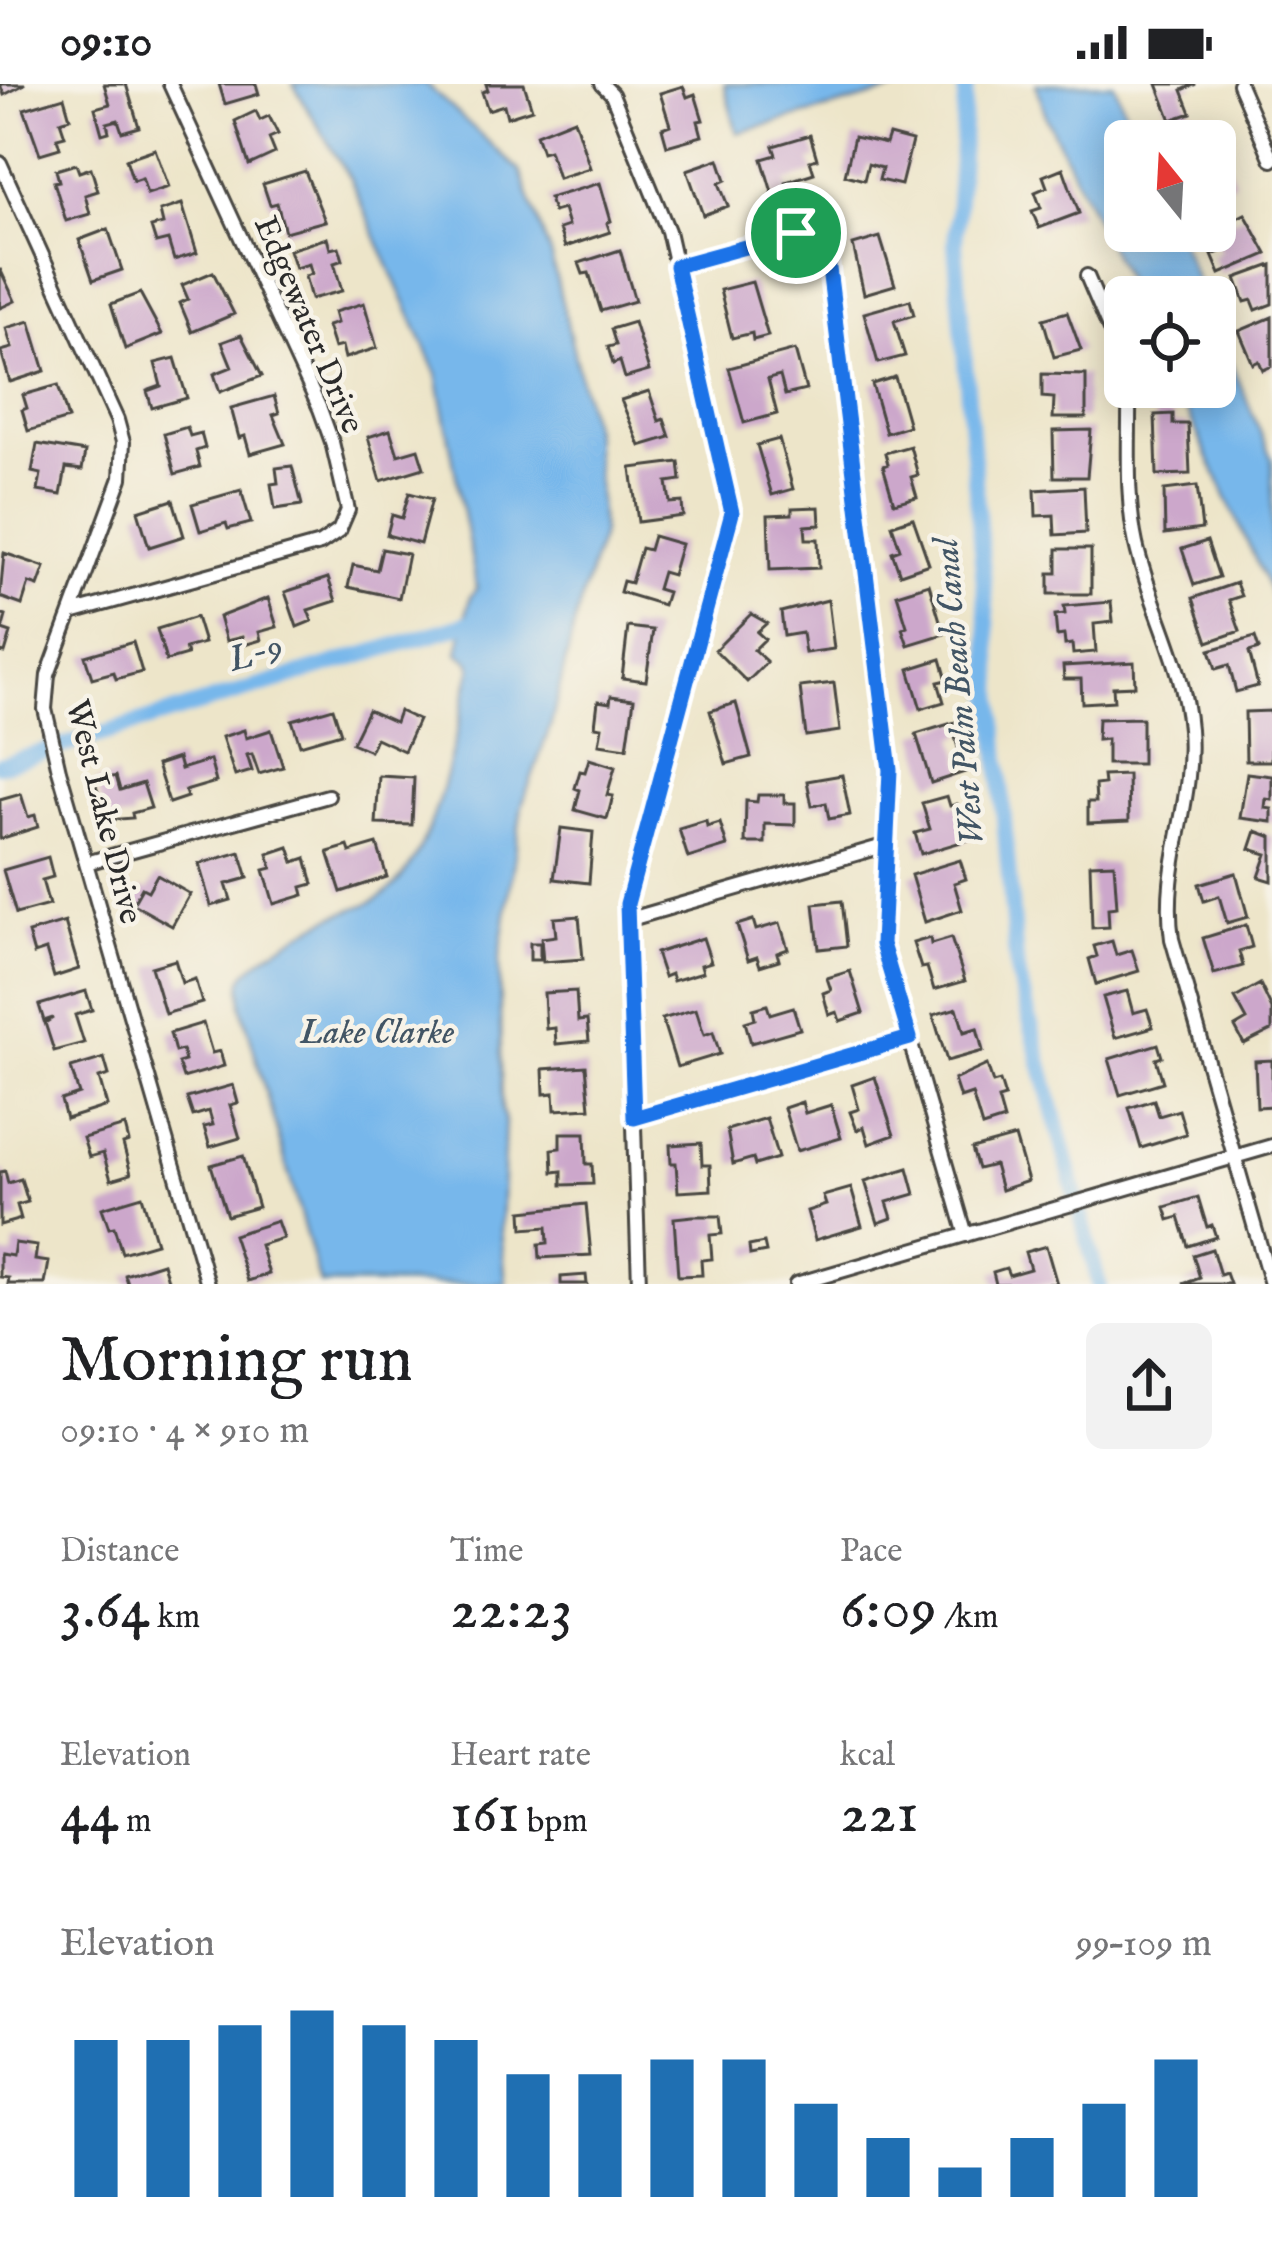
<!DOCTYPE html>
<html lang="en">
<head>
<meta charset="utf-8">
<style>
  body { margin:0; font-family:"IM FELL English",serif; background:#f2f2f2; color:#202124; height:100vh; display:flex; flex-direction:column; font-size:45px; white-space:nowrap }
  * { box-sizing:border-box; margin:0 }
  p { font-size:39px; color:#757577 }
  .icon { flex:none; width:66px; height:66px; fill:none; stroke:currentColor; stroke-width:2; stroke-linecap:round; stroke-linejoin:round }
  .map { position:relative; height:1200px; overflow:hidden }
  .details { display:flex; flex-direction:column; background:#fff; flex:1 }
  .details>* { flex:none }
  .needle { width:78px; rotate:342deg }
  .buttons { position:absolute; left:1104px; top:36px; display:grid; gap:24px }
  .buttons a { display:grid; place-items:center; width:132px; height:132px; border-radius:18px; background:#fff; box-shadow:0 6px 30px #0003; font-size:60px }
  .pin { position:absolute; display:grid; place-items:center; width:102px; height:102px; color:#fff; margin:-51px; border:6px solid #fff; border-radius:50%; box-shadow:0 3px 12px #0007 }
  .round { display:grid; place-items:center; flex:none; width:126px; height:126px; border-radius:18px; background:#f2f2f2 }
  .headline { display:flex; align-items:center; justify-content:space-between; height:204px; padding:0 60px }
  h1 { font-size:66px; font-weight:600; line-height:90px }
  .metrics { display:grid; grid-template-columns:repeat(3,1fr); gap:18px; height:204px; padding:12px 60px }
  .metrics div { display:grid; align-content:center }
  .metrics b { font-size:60px; font-weight:600 }
  .metrics small { font-size:33px; font-weight:400 }
  .metrics p { font-size:33px }
  .chart { height:336px; padding:24px 60px }
  .chart p { display:flex; justify-content:space-between }
  .chart svg { width:100%; height:216px; margin-top:12px; stroke:#1f6fb2; stroke-width:6 }
  .status { display:flex; justify-content:space-between; align-items:center; height:84px; padding:0 60px; background:#fff; direction:ltr }
  .status svg { height:33px; fill:currentColor }
  .map>svg:first-child { display:block }
</style>
</head>
<body>
<div class="status"><b>09:10</b><svg viewBox="0 0 49 12"><path d="M0 12V9h3v3zM5 12V6h3v6zM10 12V3h3v9zM15 12V0h3v12zM26 1h20v11H26zM47 4h2v5h-2z"/></svg></div>
<div class="map">
<svg width="1272" height="1200" viewBox="0 0 1272 1200">
  <rect width="100%" height="100%" fill="#f7f3e8"/>
  <filter id="ink" filterUnits="userSpaceOnUse"><feTurbulence type="fractalNoise" baseFrequency=".00833" numOctaves="2"/><feDisplacementMap in="SourceGraphic" scale="24" xChannelSelector="R" yChannelSelector="G"/><feConvolveMatrix kernelMatrix="1 2 1 2 8 2 1 2 1" color-interpolation-filters="sRGB"/></filter>
  <filter id="wash" filterUnits="userSpaceOnUse"><feTurbulence type="fractalNoise" baseFrequency=".004" numOctaves="4" result="noise"/><feDisplacementMap in="SourceGraphic" scale="48" xChannelSelector="R" yChannelSelector="G"/><feGaussianBlur stdDeviation="2.7" result="paint"/><feColorMatrix in="noise" values="0 0 0 0 0 0 0 0 0 0 0 0 0 0 0 0 0 1.4 0 .05"/><feComposite in="paint" operator="in"/></filter>
  <g filter="url(#wash)">
    <rect width="100%" height="100%" fill="#ede5c9"/>
    <path fill="#77b7eb" stroke="#51718b" stroke-width="3" d="M293,0H426L520,87L551,173L592,343L602,449L576,533L551,640L522,721L499,879L502,1026L505,1037L501,1146L506,1200H320L242,924C242,916 240,904 242,896C250,876 311,843 332,833C352,824 372,822 390,806C439,763 455,646 472,584L469,577L458,569L470,513L477,504L437,290L350,95Z
      M724,0H920L737,49Z
      M1036,0H1114L1138,57H1125V147H1176L1203,213H1134L1047,35Z
      M1215,241L1272,376V512L1176,303H1215Z"/>
    <g fill="none" stroke-linecap="round" stroke-linejoin="round">
      <path stroke="#77b7eb" stroke-width="16" d="M966,0L955,161L1017,887L1099,1200
        M0,681L482,535"/>
    </g>
    <g id="blocks">
      <path fill="#cca7cb" d="M0,0H25L4,11Z
        M104,0H126L139,43L122,48L118,36L107,39L109,48L102,50L95,24L110,20Z
        M219,0H256L259,10L225,20Z
        M486,0H524L532,25L507,33L504,21L488,26L482,8L488,6Z
        M1157,0H1196L1182,6L1191,29L1171,36Z
        M683,2L687,13L695,10L703,36L698,37L702,52L667,62L662,44L670,41L660,9Z
        M64,13L70,34L60,37L65,52L57,54L60,64L40,70L24,25Z
        M256,27L260,36L269,32L278,50L269,54L275,69L249,81L235,37Z
        M574,35L590,84L558,94L549,66L542,68L536,50Z
        M1191,39L1198,57H1174L1170,47Z
        M810,51L817,75L810,77L814,89L786,98L790,111L774,115L762,75L776,71L773,62Z
        M889,51L912,57L901,101L879,96L882,84L868,80L864,96L845,91L854,53L886,60Z
        M155,65L169,103L147,110L142,94L133,97L126,75Z
        M719,75L726,96L719,99L728,122L703,131L687,86Z
        M76,80L79,88L91,84L98,107L85,111L90,130L66,137L54,98L59,97L56,86Z
        M1229,82L1235,98L1220,104L1229,126L1215,131V87Z
        M1063,84L1079,129L1039,144L1032,127L1041,124L1035,108L1047,103L1043,92Z
        M305,87L325,137L285,148L277,119L270,121L263,100Z
        M600,99L611,137L607,139L610,148L565,163L559,145L568,142L563,125L553,128L549,114Z
        M182,120L197,169L174,176L168,156L156,159L151,143L163,140L160,127Z
        M1245,130L1267,170L1220,190L1212,171L1220,168L1211,147Z
        M108,145L122,186L93,196L79,156Z
        M880,153L895,201L864,210L853,161Z
        M327,154L330,165L339,163L343,176L334,179L342,207L311,215L305,192L312,190L309,180L295,184L289,166Z
        M620,166L635,217L601,227L589,189L583,190L579,179Z
        M1272,181V220L1256,226L1252,216L1245,218L1236,194Z
        M0,185L15,217L0,224Z
        M213,188L234,230L192,248L180,219L188,215L182,201Z
        M752,198L768,252L753,256L752,249L732,254L720,206Z
        M140,209L162,250L125,265L111,220Z
        M910,216L914,231L894,237L905,272L878,279L864,229Z
        M364,219L377,264L345,274L342,262L334,264L327,242L337,239L334,228Z
        M1067,228L1081,266L1054,273L1043,235Z
        M1272,233V282L1263,286L1259,277L1253,280L1239,247Z
        M30,237L45,287L10,298L1,267L12,264L6,244Z
        M634,238L649,287L625,294L620,277L613,280L608,263L616,261L611,245Z
        M241,251L262,292L220,308L214,290L232,283L222,258Z
        M795,266L806,306L785,311L780,292L768,295L777,330L744,339L729,284Z
        M175,274L187,314L152,324L147,307L161,302L155,279Z
        M1042,290L1086,291V334H1053L1054,314L1042,313Z
        M895,293L909,342L886,349L872,300Z
        M58,301L68,335L28,347L22,326L27,324L23,311Z
        M649,307L659,337L664,335L670,353L640,362L621,316Z
        M274,312L279,329L273,331L285,360L250,370L245,352L239,354L231,324Z
        M1173,330V340H1188L1190,390L1157,391L1155,331Z
        M187,343L190,352L201,349L205,364L196,367L200,383L175,390L164,350Z
        M390,346L398,371L418,365L424,384L381,397L368,353Z
        M1091,346L1087,393H1054L1053,347Z
        M779,355L793,405L772,411L757,361Z
        M37,360L85,368L82,386L66,384L61,411L38,407L41,390L32,388Z
        M910,362L918,391L911,393L917,413L894,419L883,382L888,380L885,369Z
        M679,378L681,396L667,398L670,419L682,418L683,432L638,438L631,384Z
        M292,382L302,421L275,425L271,400L278,399L276,384Z
        M1197,402L1202,445L1165,450L1164,406Z
        M1084,403L1086,449L1055,451L1054,431L1036,432L1035,406Z
        M241,406L251,439L228,445L226,439L200,447L192,420Z
        M409,409L432,415L420,460L387,451L392,431L402,434Z
        M173,416L184,452L149,463L138,427Z
        M819,423L820,441L805,442L806,455H818L819,484L770,486L768,431L792,430V424Z
        M913,434L929,480L900,490L892,468L900,465L892,441Z
        M653,452L681,460L672,491L662,488L657,505L667,508L663,521L620,508L623,497L631,499L641,464L649,466Z
        M1207,457L1219,493L1194,501L1182,465Z
        M382,465L408,470L399,514L348,503L353,481L377,486Z
        M1057,465H1091V510H1049V489H1057Z
        M4,469L45,483L38,502L29,499L22,521L0,513Z
        M328,494L336,517L308,526L312,537L297,543L285,508Z
        M1236,499L1241,512L1229,516L1240,547L1208,558L1193,514Z
        M929,500L944,550L908,561L902,544L907,542L897,510Z
        M268,514L277,543L259,548L261,556L244,561L242,553L226,557L219,533Z
        M828,516L834,565L805,569L802,549L784,552L781,528Z
        M1111,518L1113,538L1094,540L1096,568L1073,570L1072,560L1065,561L1064,551L1057,552L1055,531L1065,530L1064,522Z
        M0,530L6,532L2,546L11,549L5,569L0,568Z
        M751,530L767,539L757,548L765,555L754,566L767,578L747,598L715,566Z
        M196,533L204,559L185,564L187,571L166,577L157,545Z
        M628,543L653,546L646,597L622,594Z
        M1255,553L1259,565L1249,568L1258,602L1236,608L1229,581L1216,585L1210,566Z
        M133,558L142,588L116,595L114,588L92,594L85,572Z
        M941,575L947,596L938,598L944,618L921,625L909,585Z
        M1134,578L1135,602L1113,603L1114,617L1082,619L1081,595H1064L1063,582Z
        M834,599L840,647L806,652L800,603Z
        M611,612L634,615L627,664L599,660L602,643L595,642L598,617L610,619Z
        M736,619L751,673L726,680L710,627Z
        M333,624L341,649L300,661L292,636Z
        M368,626L395,638L399,627L418,636L404,667L376,654L370,667L352,659Z
        M1271,627V677H1246L1245,628Z
        M1142,634V680H1107V655L1097,656L1098,635Z
        M959,637L963,651L955,653L965,688L931,699L916,650Z
        M244,646L246,654L271,646L283,683L259,690L252,670L247,671L252,687L235,692L222,653Z
        M178,674L181,685L210,676L216,698L185,707L187,713L169,719L157,681Z
        M589,675L615,683L607,711L613,712L607,735L575,726L580,706L575,704L580,687L585,688Z
        M1247,689L1272,692V716L1266,715L1265,724L1272,725V738L1240,734Z
        M842,691L850,731L829,735L826,719L812,722L807,697Z
        M1128,691L1129,737L1088,739V718H1096L1095,701L1104,700L1103,692Z
        M116,692L120,706L143,699L151,724L132,729L133,734L107,736L95,698Z
        M379,692L414,694L412,741L376,740Z
        M21,710L28,733L35,731L38,743L0,755V716Z
        M758,711H784V719H795V741L765,740V759H745L746,717L757,718Z
        M947,712L950,722L957,720L968,756L921,770L915,749L930,745L922,719Z
        M706,737L707,743L720,739L727,762L688,774L679,745Z
        M561,744L593,748L589,799L554,795Z
        M1256,747L1272,753V797L1259,793L1267,770L1250,765Z
        M377,760L387,793L341,808L328,768L348,762L350,768Z
        M289,763L294,778L306,774L313,800L302,803L304,811L274,820L264,786L272,784L268,770Z
        M240,768L248,794L226,800L231,816L211,822L199,780Z
        M48,773L53,793L42,796L49,821L16,830L3,786Z
        M960,776L966,795L954,799L962,826L925,838L911,791Z
        M1114,779L1117,823L1108,824L1109,843L1092,844L1090,780Z
        M1236,789L1248,833L1227,839L1219,812L1204,817L1199,800Z
        M157,791L190,810L172,842L133,820L142,804L148,807Z
        M842,817L847,862L819,865L814,820Z
        M579,832L583,875L543,878L541,854L556,852L554,834Z
        M753,836L756,846L780,839L788,865L777,869L779,876L760,882L757,873L748,876L737,841Z
        M65,838L79,885L54,893L46,866L34,870L28,849Z
        M1246,841L1252,863L1239,867L1243,882L1214,890L1203,854Z
        M703,854L711,878L701,881L703,888L673,897L671,890L664,893L656,869Z
        M930,854L931,860L951,854L965,897L934,906L927,883L921,884L913,859Z
        M1112,857L1116,871L1132,866L1139,887L1096,900L1089,875L1097,872L1094,862Z
        M530,859H540V876H530Z
        M175,876L182,899L195,895L202,919L165,930L151,883Z
        M850,887L863,929L840,937L837,928L829,931L823,909L831,906L827,894Z
        M1260,900L1272,925V946L1244,960L1235,943L1247,936L1235,914Z
        M86,907L92,926L75,931L84,959L54,967L45,939L53,934L44,937L39,921Z
        M576,907L578,937L587,936L589,957L556,960L555,944L546,945L544,909Z
        M1127,907L1133,929L1147,925L1153,943L1115,954L1103,913Z
        M767,921L770,930L793,923L800,945L751,959L745,938L755,935L753,925Z
        M957,924L964,948L977,944L983,967L947,977L933,931Z
        M696,925L704,951L713,948L720,970L677,983L662,935Z
        M203,939L212,969L220,967L224,982L183,994L178,979L185,977L182,966L175,968L170,949Z
        M1158,960L1162,973L1156,975L1163,998L1120,1011L1109,975Z
        M104,974L109,991L99,994L107,1022L66,1035L61,1016L79,1010L71,984Z
        M1272,976V1022L1257,1023L1255,977Z
        M987,981L993,999L1000,997L1005,1013L998,1015L1004,1036L982,1043L972,1010L960,1014L954,996Z
        M586,982L590,1024L555,1026L554,1009L544,1010L543,985Z
        M875,993L894,1051L869,1060L864,1043L857,1046L850,1028L859,1025L852,1001Z
        M233,1001L238,1019L230,1021L240,1054L210,1063L204,1043L213,1041L209,1027L193,1032L187,1014Z
        M1154,1016L1159,1032L1179,1026L1186,1050L1141,1064L1129,1024Z
        M802,1018L805,1029L831,1021L841,1054L797,1067L784,1024Z
        M766,1034L778,1074L755,1081L753,1074L733,1080L727,1046Z
        M125,1042L129,1058L123,1060L131,1090L111,1096L103,1069L89,1073L83,1054Z
        M560,1049H585L586,1080H592L593,1100L562,1101V1087L553,1088L552,1065L560,1064Z
        M1015,1053L1028,1097L1001,1106L994,1081L978,1085L972,1065Z
        M701,1059L702,1081H710L711,1106L678,1108L676,1079H671L670,1061Z
        M243,1072L258,1123L227,1132L211,1081Z
        M908,1084L915,1110L887,1118L892,1134L878,1139L865,1097Z
        M5,1087L8,1099L21,1095L28,1118L17,1121L21,1135L0,1141V1088Z
        M851,1104L862,1142L815,1156L807,1127L826,1121L823,1112Z
        M142,1112L156,1159L122,1169L114,1143L109,1144L102,1124Z
        M1198,1113L1207,1143L1212,1141L1216,1153L1188,1162L1179,1133L1169,1136L1165,1123Z
        M586,1120L591,1171L540,1174L539,1160L548,1159L547,1143L523,1145L522,1127Z
        M693,1132H720L722,1150L710,1151L712,1175L701,1176L702,1191L678,1192L674,1134Z
        M277,1137L283,1154L260,1161L269,1190L248,1197L233,1151Z
        M15,1159L37,1162L35,1176L49,1178L45,1200H8L9,1194L0,1193V1170L13,1172Z
        M764,1159L766,1168L750,1171L749,1162Z
        M1046,1162L1057,1200H996L993,1188L1006,1184L1009,1191L1030,1185L1025,1168Z
        M1212,1165L1220,1191L1226,1189L1230,1200H1183L1200,1194L1193,1171Z
        M163,1179L169,1199L128,1200L125,1191Z
        M586,1191L587,1200H561V1193Z"/>
    </g>
  </g>
  <g filter="url(#ink)">
    <use href="#blocks" fill-opacity="0" stroke="#484743" stroke-width="3"/>
    <g fill="none" stroke-linecap="round" stroke-linejoin="round">
      <g stroke="#484743" stroke-width="18">
        <path id="street" d="M602,0L612,10L668,147L732,429L627,820L639,1200
          M1239,0L1272,76
          M0,79L117,336L123,358L121,394L48,591L45,625L59,686L208,1200
          M676,182L796,149L816,157L828,176L890,686L882,860L966,1151
          M1087,192L1125,281
          M1129,303C1130,354 1125,410 1136,460C1150,523 1184,580 1189,645C1195,719 1161,781 1172,855L1271,1200
          M71,529L320,460L339,447L348,426L332,358L320,325L170,0
          M86,779L328,712
          M627,836L887,761
          M634,1034L910,954
          M796,1200L1272,1062"/>
      </g>
      <use href="#street" stroke="#fff" stroke-width="12"/>
    </g>
  </g>
  <g fill="none" stroke-linecap="round" stroke-linejoin="round" filter="url(#ink)">
    <g stroke="#fff" stroke-width="24">
      <path id="route" d="M796,149L816,157L828,176L890,686L882,860L910,954L634,1034L627,820L732,429L676,182Z"/>
    </g>
    <use href="#route" stroke="#1a73e8" stroke-width="15"/>
  </g>
  <g text-anchor="middle" dominant-baseline="central" stroke-width="9" stroke-linejoin="round" paint-order="stroke">
    <g font-size="33" fill="#2b2b2b" stroke="#f7f3e8">
      <text transform="translate(308 241) rotate(67)">Edgewater Drive</text>
      <text transform="translate(103 728) rotate(76)">West Lake Drive</text>
    </g>
    <g font-size="36" font-style="italic" fill="#425565" stroke="#f7f3e8">
      <text transform="translate(256 570) rotate(-16)">L-9</text>
      <text transform="translate(960 608) rotate(-95)">West Palm Beach Canal</text>
      <text x="377" y="949">Lake Clarke</text>
    </g>
  </g>
</svg>
<div class="buttons">
<a><svg class="needle" viewBox="-14 -14 28 28"><path d="M0-13l5 13h-10z" fill="#e53935"/><path d="M0 13l5-13h-10z" fill="#757577"/></svg></a>
<a><svg class="icon" aria-label="locate" viewBox="0 0 24 24"><circle cx="12" cy="12" r="6"/><path d="M12 2v4M12 18v4M2 12h4M18 12h4"/></svg></a>
</div>
<div class="pin" style="left:796px;top:149px;background:#1e9e55"><svg class="icon" aria-label="arrive" viewBox="0 0 24 24"><path d="M6 21V4h12l-3 4 3 4H6"/></svg></div>
</div>
<section class="details">
<div class="headline"><div><h1>Morning run</h1><p>09:10 · 4 × 910 m</p></div><a class="round"><svg class="icon" aria-label="share" viewBox="0 0 24 24"><path d="M12 15V3M7 8l5-5 5 5M5 13v7h14v-7"/></svg></a></div>
<div class="metrics">
<div><p>Distance</p><b>3.64<small> km</small></b></div>
<div><p>Time</p><b>22:23</b></div>
<div><p>Pace</p><b>6:09<small> /km</small></b></div>
</div>
<div class="metrics">
<div><p>Elevation</p><b>44<small> m</small></b></div>
<div><p>Heart rate</p><b>161<small> bpm</small></b></div>
<div><p>kcal</p><b>221</b></div>
</div>
<div class="chart"><p><span>Elevation</span>99–109 m</p>
<svg viewBox="0 0 160 44" preserveAspectRatio="none"><path d="M5 44V12M15 44V12M25 44V9M35 44V6M45 44V9M55 44V12M65 44V19M75 44V19M85 44V16M95 44V16M105 44V25M115 44V32M125 44V38M135 44V32M145 44V25M155 44V16"/></svg>
</div>
</section>
</body>
</html>
